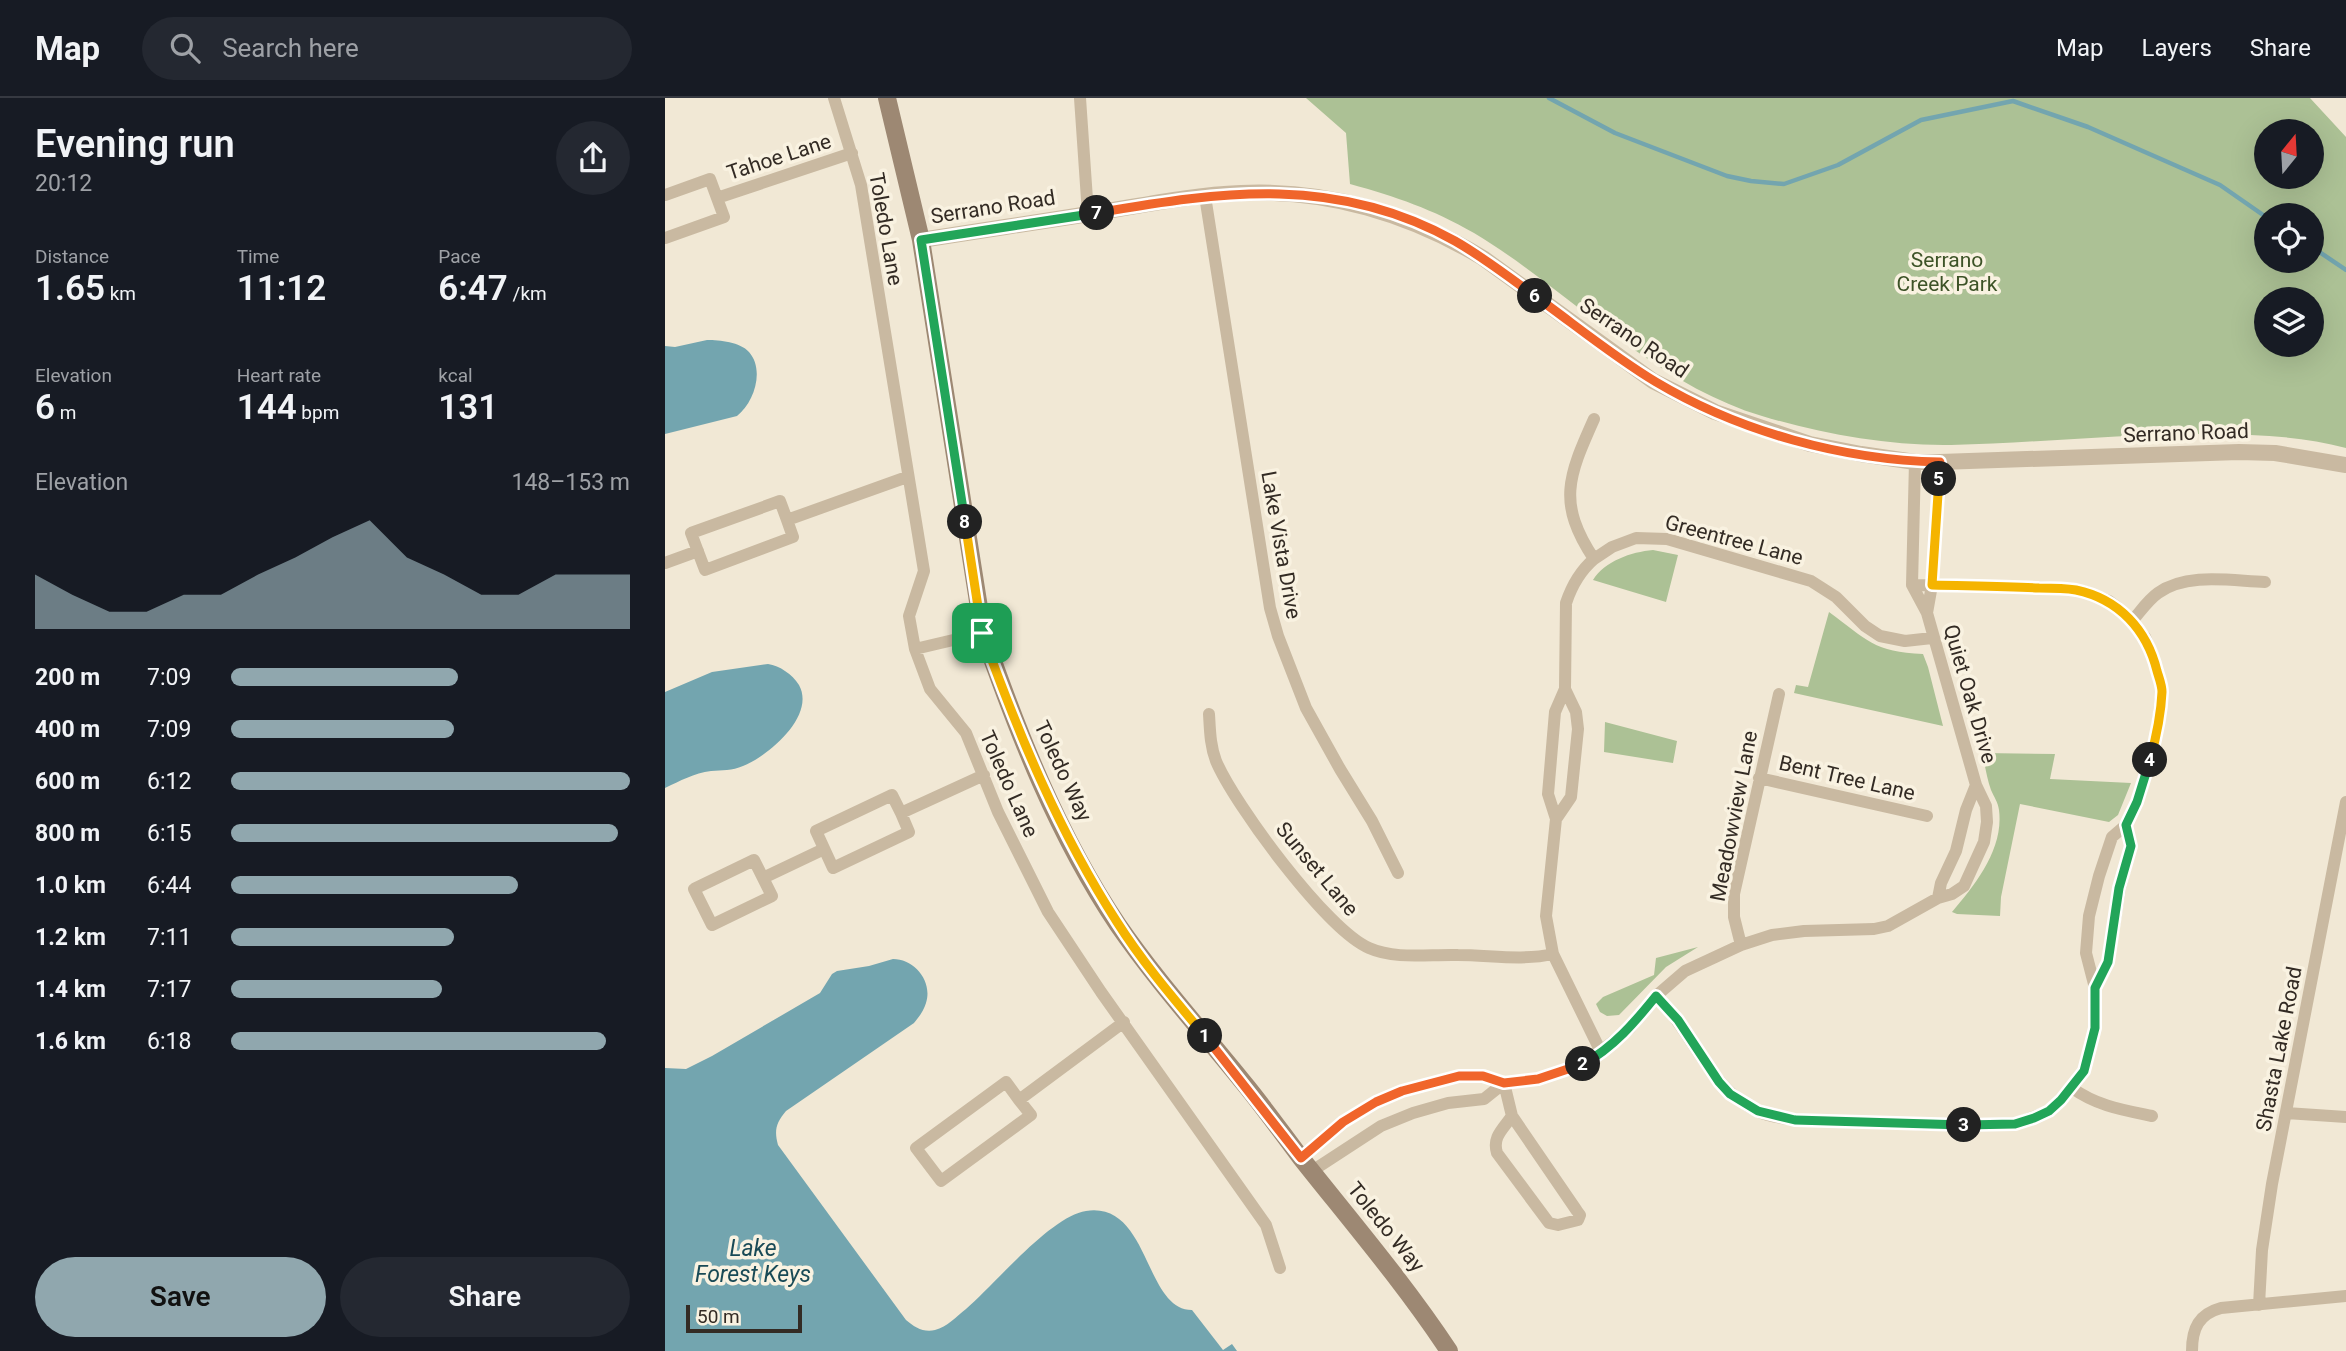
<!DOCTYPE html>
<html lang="en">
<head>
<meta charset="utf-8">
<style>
  body { margin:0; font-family:Roboto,sans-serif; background:#242831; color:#f1f3f6; height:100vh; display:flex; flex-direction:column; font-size:26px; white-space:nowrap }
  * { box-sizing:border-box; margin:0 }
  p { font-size:23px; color:#9ea1a6 }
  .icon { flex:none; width:38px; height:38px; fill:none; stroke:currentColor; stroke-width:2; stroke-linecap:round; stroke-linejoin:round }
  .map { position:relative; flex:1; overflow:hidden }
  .details { display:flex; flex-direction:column; background:#171b24; width:665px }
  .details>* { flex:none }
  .needle { width:46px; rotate:18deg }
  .fabs { position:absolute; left:1589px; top:21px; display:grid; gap:14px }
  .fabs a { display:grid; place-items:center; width:70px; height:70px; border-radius:50%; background:#171b24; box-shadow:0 7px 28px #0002; font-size:35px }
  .scale { position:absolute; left:21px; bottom:18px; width:116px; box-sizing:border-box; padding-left:7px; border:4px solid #332b24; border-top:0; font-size:19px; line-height:24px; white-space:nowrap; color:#332b24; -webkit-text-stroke:5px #f9f2e1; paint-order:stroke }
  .pin { position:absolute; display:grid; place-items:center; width:60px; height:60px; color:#fff; margin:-30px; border-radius:14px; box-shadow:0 4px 10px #0006 }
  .km { position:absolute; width:35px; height:35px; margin:-18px; border-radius:50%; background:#222; color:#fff; font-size:19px; line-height:35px; text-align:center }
  .round { display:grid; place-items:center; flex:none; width:74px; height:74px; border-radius:37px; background:#242831 }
  .headline { display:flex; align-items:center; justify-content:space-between; height:119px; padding:0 35px }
  h1 { font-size:38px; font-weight:600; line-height:52px }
  .figures { display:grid; grid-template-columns:repeat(3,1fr); gap:10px; height:119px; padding:7px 35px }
  .figures div { display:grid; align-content:center }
  .figures b { font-size:35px; font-weight:600 }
  .figures small { font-size:19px; font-weight:400 }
  .figures p { font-size:19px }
  .chart { height:196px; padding:14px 35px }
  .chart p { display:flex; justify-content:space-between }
  .chart svg { width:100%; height:126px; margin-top:7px; fill:#90a7ae; opacity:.7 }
  .primary-button { display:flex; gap:14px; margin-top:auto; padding:14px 35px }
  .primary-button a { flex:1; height:80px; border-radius:42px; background:#90a7ae; color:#111; font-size:28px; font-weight:600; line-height:80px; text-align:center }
  .primary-button a+a { background:#242831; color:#f1f3f6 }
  ul { padding:0 35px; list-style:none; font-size:23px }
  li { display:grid; grid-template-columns:112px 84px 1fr; align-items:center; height:52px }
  li i { height:18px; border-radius:9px; background:#90a7ae }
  header { display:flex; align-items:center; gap:42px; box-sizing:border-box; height:98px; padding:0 35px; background:#171b24; border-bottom:2px solid #363941 }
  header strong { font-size:33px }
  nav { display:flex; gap:38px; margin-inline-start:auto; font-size:24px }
  .search { width:490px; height:63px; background:#242831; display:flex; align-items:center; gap:18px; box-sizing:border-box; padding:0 24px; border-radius:38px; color:#9ea1a6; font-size:26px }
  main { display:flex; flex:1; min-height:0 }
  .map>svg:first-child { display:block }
</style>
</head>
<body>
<header>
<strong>Map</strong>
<div class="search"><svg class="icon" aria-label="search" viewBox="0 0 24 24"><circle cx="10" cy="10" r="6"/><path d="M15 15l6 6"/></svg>Search here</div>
<nav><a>Map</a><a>Layers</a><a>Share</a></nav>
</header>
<main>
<section class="details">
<div class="headline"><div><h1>Evening run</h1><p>20:12</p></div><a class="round"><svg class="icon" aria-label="share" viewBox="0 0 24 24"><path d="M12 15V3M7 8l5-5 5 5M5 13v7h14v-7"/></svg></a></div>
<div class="figures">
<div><p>Distance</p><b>1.65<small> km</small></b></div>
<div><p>Time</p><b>11:12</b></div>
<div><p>Pace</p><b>6:47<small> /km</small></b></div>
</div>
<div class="figures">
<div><p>Elevation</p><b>6<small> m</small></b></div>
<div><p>Heart rate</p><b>144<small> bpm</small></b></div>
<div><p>kcal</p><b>131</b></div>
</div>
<div class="chart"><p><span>Elevation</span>148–153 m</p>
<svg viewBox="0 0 160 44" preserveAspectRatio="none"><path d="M0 44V25L10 32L20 38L30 38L40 32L50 32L60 25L70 19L80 12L90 6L100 19L110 25L120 32L130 32L140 25L150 25L160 25V44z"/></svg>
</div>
<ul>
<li><b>200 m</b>7:09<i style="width:57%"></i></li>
<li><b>400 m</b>7:09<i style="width:56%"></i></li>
<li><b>600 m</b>6:12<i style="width:100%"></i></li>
<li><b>800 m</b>6:15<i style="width:97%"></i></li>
<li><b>1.0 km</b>6:44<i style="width:72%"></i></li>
<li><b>1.2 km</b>7:11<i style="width:56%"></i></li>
<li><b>1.4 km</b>7:17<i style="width:53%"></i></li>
<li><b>1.6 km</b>6:18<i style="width:94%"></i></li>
</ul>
<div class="primary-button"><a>Save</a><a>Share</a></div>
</section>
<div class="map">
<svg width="1681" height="1253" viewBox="0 0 1681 1253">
  <rect width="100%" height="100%" fill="#f1e8d5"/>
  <path fill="#acc195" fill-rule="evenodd" d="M641,0H1645L1681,39V350C1638,338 1593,337 1548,336C1461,335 1374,345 1286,347C1223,348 1157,336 1097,318C985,284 907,194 809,135C767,111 732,99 685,86L681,35ZM1647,33V79H1601V33ZM1647,117V163H1601V117ZM1647,201V247H1601V201Z
    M988,452L1013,457L1001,504L928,482C940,463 966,454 988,452Z
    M1164,514C1202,542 1209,554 1258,556L1263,569L1278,628L1129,595L1131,587L1143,589Z
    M940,624L1012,643L1008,665L939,654Z
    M1317,655L1390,656L1385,681L1466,685L1453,717L1444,724L1355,706L1336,799L1335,818L1292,816L1287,814C1310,787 1339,751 1334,712C1333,704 1329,699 1326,692C1322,681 1320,667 1317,655Z
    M1033,849L1001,869L954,917L942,918L935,914L931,906L938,899L989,877L991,860Z"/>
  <path fill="#73a5af" d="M42,242C55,242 75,244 84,254C100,272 89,305 72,318L0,336V248L10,249Z
    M103,566C115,568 127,576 134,587C151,618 103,658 78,668C67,673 57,672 46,673C29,675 15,683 0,690V594L47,574Z
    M228,861C249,861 268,883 261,905C259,912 254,919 249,925L121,1013C111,1025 109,1032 113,1047L241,1222C249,1229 259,1235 270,1232C282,1229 292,1218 301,1211C330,1186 386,1118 421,1113C485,1103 479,1212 527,1212L558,1252L567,1246L572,1253H0V970L21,971L47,958L155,895L167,876L172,873L204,868Z"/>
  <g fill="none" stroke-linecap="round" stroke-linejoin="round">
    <path stroke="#73a5af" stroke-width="4.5" d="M884,0L950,35L1062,78L1086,83L1119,86L1173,67L1256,22L1348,3L1423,29L1555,87L1601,119
      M1647,149L1681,172"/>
    <path stroke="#c9b9a1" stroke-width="12" d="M169,0L196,87L259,473L244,518L250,551L265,591L301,635L333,714L383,814L436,894L601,1127L615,1170
      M415,0L423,116
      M0,97L45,81L59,119L0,140
      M540,98L605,510L613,538L641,610L675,671L707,723L733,775
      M52,100L187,55
      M929,321C903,379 892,405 929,461C915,473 907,487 901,505L900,591L890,614L883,696L891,721L881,818L888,856L936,954
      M122,422L128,439L40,472L26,435L115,403L122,422L242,379
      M929,461L947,449L971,440L1002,441L1146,483L1171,499L1200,528L1215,538L1240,543L1267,540
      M0,465L33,453
      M1247,487L1361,489L1408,491L1421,494L1444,503L1452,509L1480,539L1488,558L1497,591L1492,633L1472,704L1461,727L1447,739L1434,778L1424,818L1421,855L1430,890V930L1419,973L1407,990
      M1262,515L1267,487L1275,364
      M1467,523C1475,514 1483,502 1493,495C1522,474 1567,483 1600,484
      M250,551L318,535
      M544,616C545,632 545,647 551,663C569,706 662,832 704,850C731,862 764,856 793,857C825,857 857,863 888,856
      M1094,680L1262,718
      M236,715L244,734L168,770L151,733L227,697L236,715L319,677
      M891,721L906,699L913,631L911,614L900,591
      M98,780L107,798L47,827L29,791L89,762L98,780L159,751
      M1273,800L1276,785L1291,753L1301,712L1311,687
      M1076,847L1069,819V796L1114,596
      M1430,890L1443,864L1455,790L1466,748L1461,727
      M991,898C1028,934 1044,990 1092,1013C1104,1019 1117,1020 1130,1022L1281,1027L1350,1026L1384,1013L1407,990C1432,1008 1458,1012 1487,1018
      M839,985L847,1018L912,1113L915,1117L913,1122L893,1127L884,1125L832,1055C827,1039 838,1031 847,1018
      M354,1002L341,984L251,1050L276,1083L366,1017L354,1002L459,924
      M1621,1015L1681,1019
      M636,1060L678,1024L711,1004L737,993L794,978H818L839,985L873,981L921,965L965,930L991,898L1020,873L1076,847L1107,837L1139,833L1209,831L1223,828L1273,800L1287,796L1299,788L1319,744L1322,724L1321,708L1311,687L1262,515L1247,487L1250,364
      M647,1073L716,1028L748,1015L783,1005L819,1001L839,985
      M1594,1207L1597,1152L1607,1086L1681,704
      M1527,1253C1527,1230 1534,1216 1556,1210L1681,1198"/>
    <path stroke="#c9b9a1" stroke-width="16" d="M256,142C312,133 368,125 424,116C475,108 525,97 576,95C662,91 745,116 818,160L988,283L1050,314L1145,346L1196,356L1250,364H1275L1574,354L1610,355L1681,367"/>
    <path stroke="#9d8873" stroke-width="18" d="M222,0L256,142L318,535C353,635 393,738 453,827C491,882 536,932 578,984C598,1008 617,1035 636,1060C686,1123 739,1185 784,1253"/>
  </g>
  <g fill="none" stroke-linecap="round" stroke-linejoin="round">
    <g stroke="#fff" stroke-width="14">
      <path id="split-1" d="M317,535C353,635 394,734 452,824C478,865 509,901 540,938"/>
    </g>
    <g stroke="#fff" stroke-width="14">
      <path id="split-2" d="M540,938L636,1060L678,1024L711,1004L737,993L794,978H818L839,985L873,981L918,966"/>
    </g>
    <g stroke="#fff" stroke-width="14">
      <path id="split-3" d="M918,966C948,950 970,924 991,898L1013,922L1054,984L1065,996L1093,1013L1130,1022L1299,1027"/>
    </g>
    <g stroke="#fff" stroke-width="14">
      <path id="split-4" d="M1299,1027L1350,1026L1369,1020L1384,1013L1396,1002L1419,973L1430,930V890L1443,864L1454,790L1466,748L1461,727L1472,704L1485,662"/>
    </g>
    <g stroke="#fff" stroke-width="14">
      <path id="split-5" d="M1274,381L1267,487C1303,488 1338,488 1374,490C1386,490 1399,490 1411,492C1454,501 1482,532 1492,573C1494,580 1497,587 1497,594C1496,617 1491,640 1485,662"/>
    </g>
    <g stroke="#fff" stroke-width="14">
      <path id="split-6" d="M870,198C909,226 949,259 991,284C1075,334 1178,362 1275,364L1274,381"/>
    </g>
    <g stroke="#fff" stroke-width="14">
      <path id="split-7" d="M432,115C559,93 672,77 790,143C818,159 844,179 870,198"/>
    </g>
    <g stroke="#fff" stroke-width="14">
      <path id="split-8" d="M300,424L256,142L432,115"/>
    </g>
    <g stroke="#fff" stroke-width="14">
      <path id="split-9" d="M300,424L317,535"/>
    </g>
    <use href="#split-1" stroke="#f5b400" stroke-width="9"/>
    <use href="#split-2" stroke="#f0652b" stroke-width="9"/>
    <use href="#split-3" stroke="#22a559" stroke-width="9"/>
    <use href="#split-4" stroke="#22a559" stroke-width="9"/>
    <use href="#split-5" stroke="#f5b400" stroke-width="9"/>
    <use href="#split-6" stroke="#f0652b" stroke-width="9"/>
    <use href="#split-7" stroke="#f0652b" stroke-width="9"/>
    <use href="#split-8" stroke="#22a559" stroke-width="9"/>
    <use href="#split-9" stroke="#f5b400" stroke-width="9"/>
  </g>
  <g text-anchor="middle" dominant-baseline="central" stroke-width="7" stroke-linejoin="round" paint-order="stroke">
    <g font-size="21" fill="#332b24" stroke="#f9f2e1">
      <text transform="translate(114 59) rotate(-18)">Tahoe Lane</text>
      <text transform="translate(328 109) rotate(-9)">Serrano Road</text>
      <text transform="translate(221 131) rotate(80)">Toledo Lane</text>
      <text transform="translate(969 240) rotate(34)">Serrano Road</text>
      <text transform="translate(1521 335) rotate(-2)">Serrano Road</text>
      <text transform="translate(1069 442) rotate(15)">Greentree Lane</text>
      <text transform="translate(616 447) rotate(80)">Lake Vista Drive</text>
      <text transform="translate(1305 596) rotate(74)">Quiet Oak Drive</text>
      <text transform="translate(398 673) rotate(65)">Toledo Way</text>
      <text transform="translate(1182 680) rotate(13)">Bent Tree Lane</text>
      <text transform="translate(344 686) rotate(66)">Toledo Lane</text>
      <text transform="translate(1069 718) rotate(-79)">Meadowview Lane</text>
      <text transform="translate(652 771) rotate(50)">Sunset Lane</text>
      <text transform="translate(1614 951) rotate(-79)">Shasta Lake Road</text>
      <text transform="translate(721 1129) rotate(51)">Toledo Way</text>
    </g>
    <g font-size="21" fill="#3d5327" stroke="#f9f2e1">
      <text x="1282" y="162">Serrano<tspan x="1282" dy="24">Creek Park</tspan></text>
    </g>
    <g font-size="23" font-style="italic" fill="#194a56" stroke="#f9f2e1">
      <text x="88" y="1150">Lake<tspan x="88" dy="26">Forest Keys</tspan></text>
    </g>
  </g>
</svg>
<div class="fabs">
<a><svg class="needle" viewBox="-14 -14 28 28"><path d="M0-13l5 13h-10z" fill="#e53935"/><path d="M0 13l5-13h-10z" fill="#9ea1a6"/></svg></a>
<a><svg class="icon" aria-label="locate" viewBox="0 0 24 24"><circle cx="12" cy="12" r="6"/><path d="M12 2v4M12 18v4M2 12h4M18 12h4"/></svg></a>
<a><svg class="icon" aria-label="layers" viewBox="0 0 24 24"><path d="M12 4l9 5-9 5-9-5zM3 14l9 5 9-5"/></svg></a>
</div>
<div class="scale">50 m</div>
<div class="pin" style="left:317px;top:535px;background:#1e9e55"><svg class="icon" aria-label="arrive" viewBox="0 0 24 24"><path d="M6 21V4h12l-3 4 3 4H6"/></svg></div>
<b class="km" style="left:540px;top:938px">1</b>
<b class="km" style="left:918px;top:966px">2</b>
<b class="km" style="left:1299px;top:1027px">3</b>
<b class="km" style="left:1485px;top:662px">4</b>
<b class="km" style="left:1274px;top:381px">5</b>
<b class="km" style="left:870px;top:198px">6</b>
<b class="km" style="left:432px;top:115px">7</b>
<b class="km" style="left:300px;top:424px">8</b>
</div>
</main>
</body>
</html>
